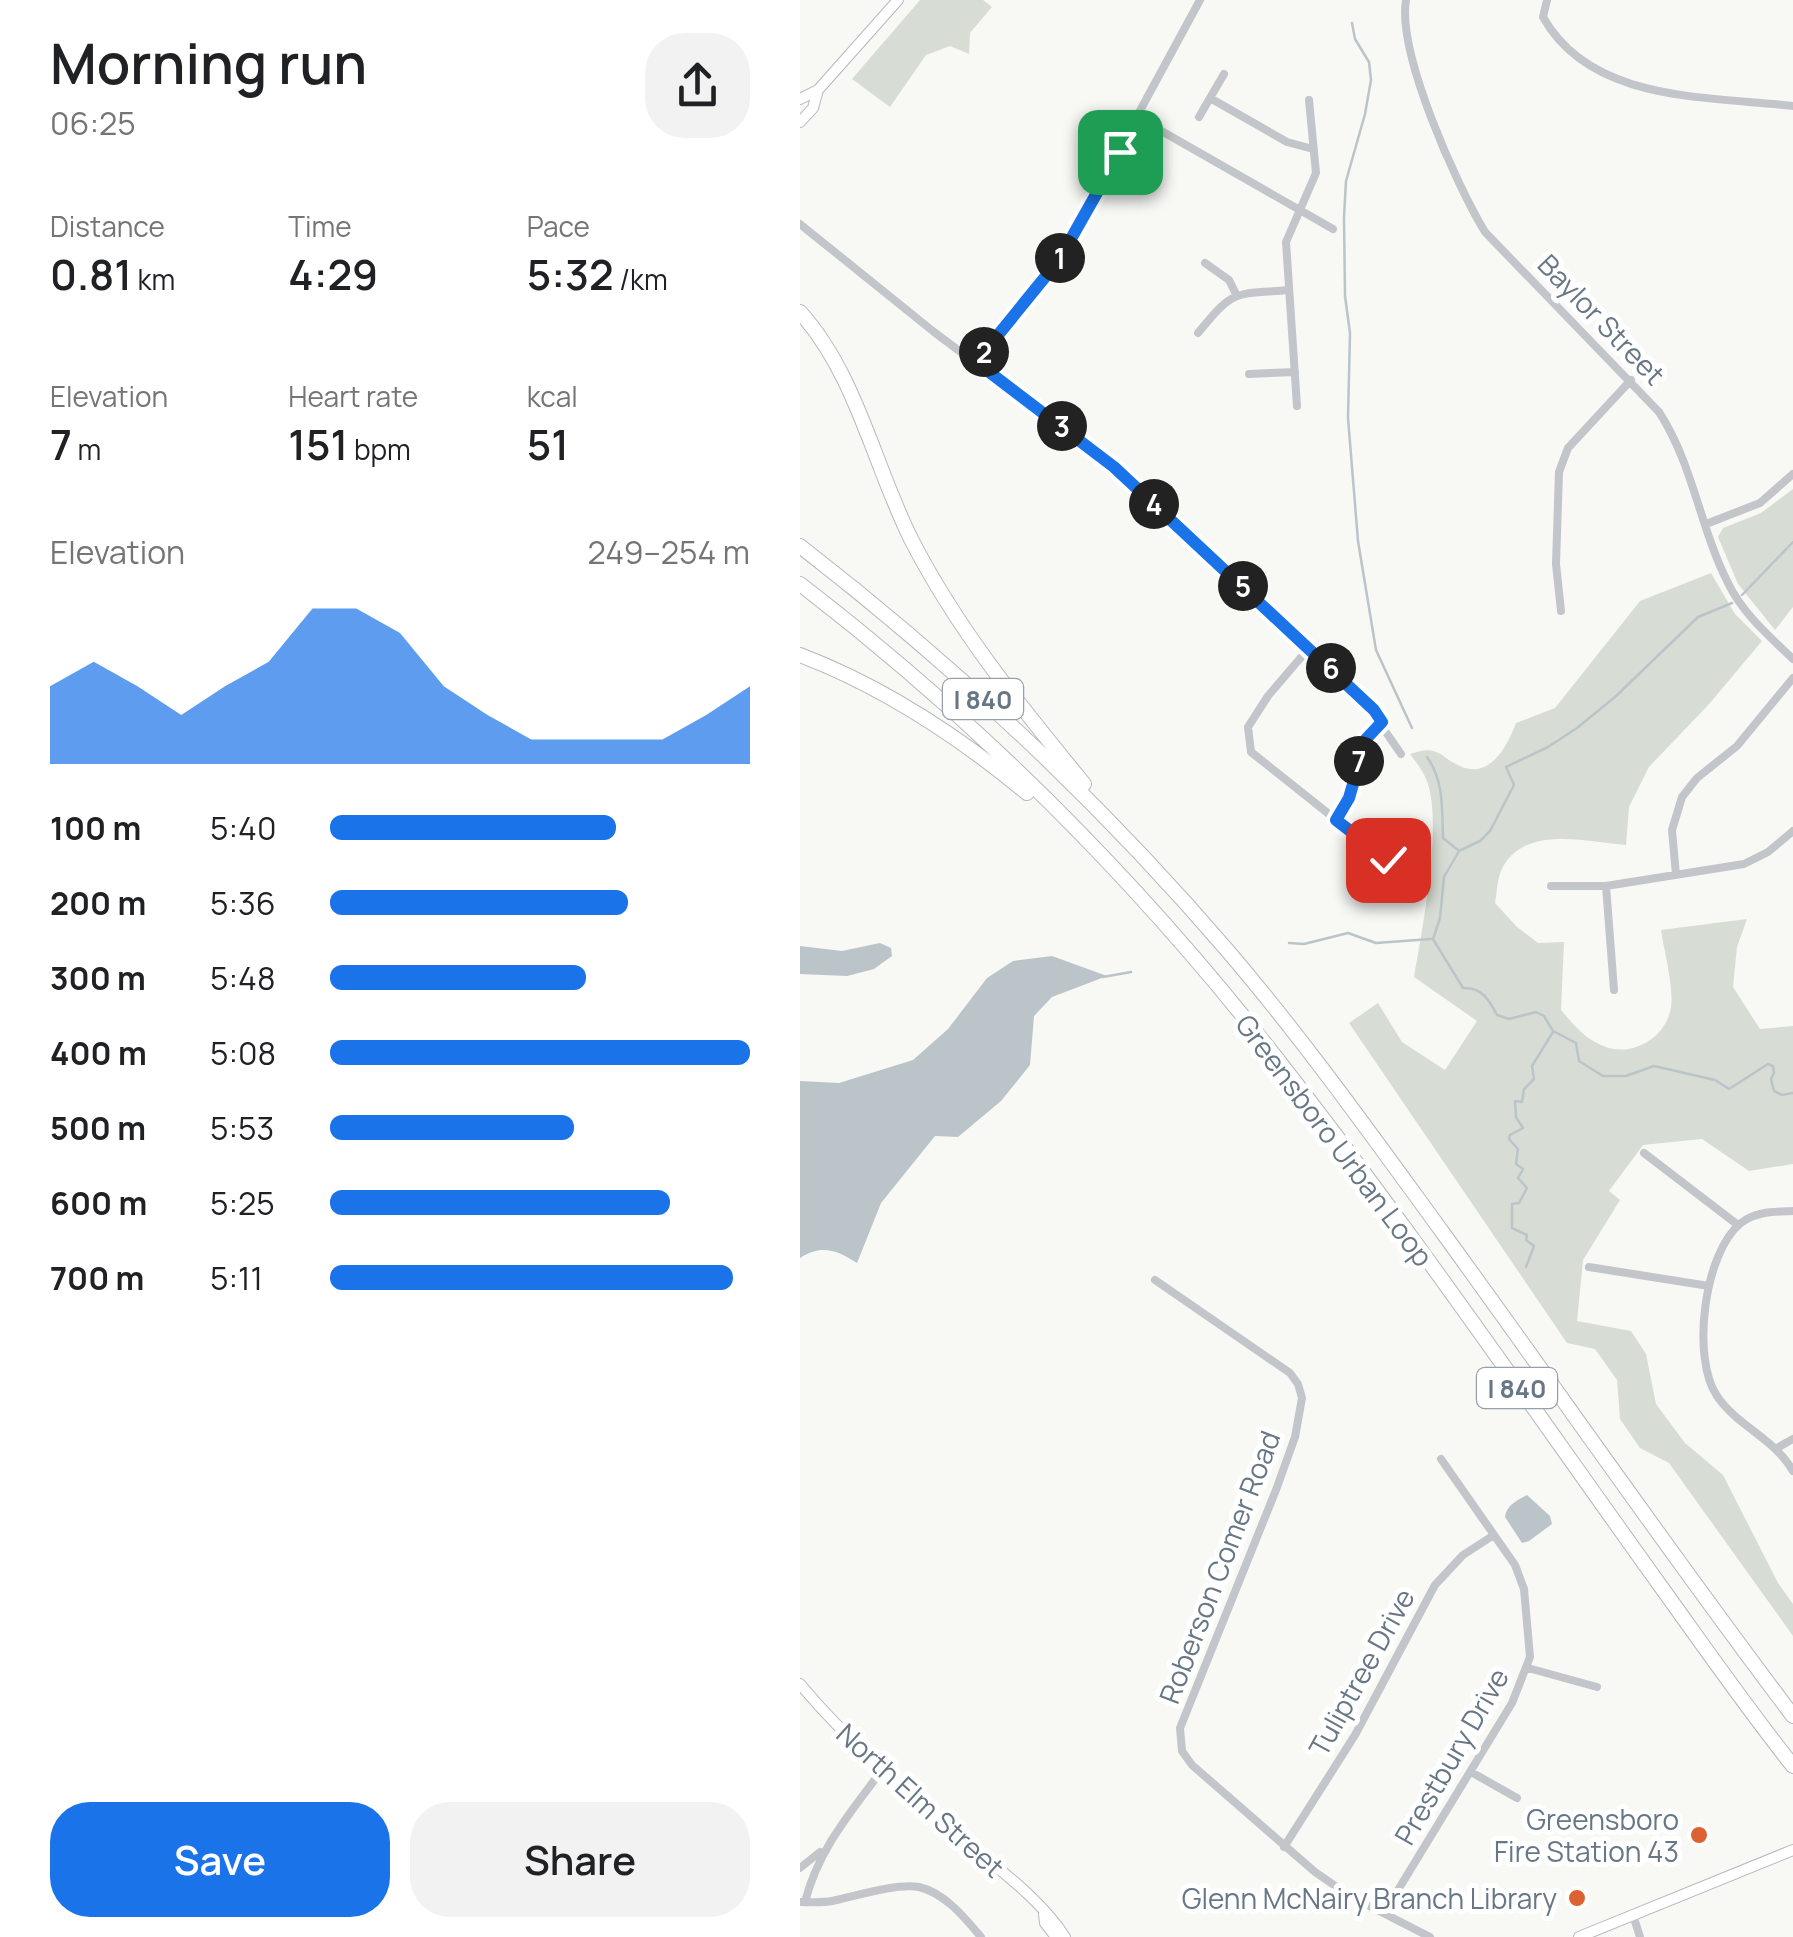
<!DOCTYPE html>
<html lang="en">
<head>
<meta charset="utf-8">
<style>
  body { margin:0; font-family:Manrope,sans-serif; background:#f2f2f2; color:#202124; height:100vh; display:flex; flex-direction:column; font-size:38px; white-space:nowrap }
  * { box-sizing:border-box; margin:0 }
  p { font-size:32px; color:#757577 }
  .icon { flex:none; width:55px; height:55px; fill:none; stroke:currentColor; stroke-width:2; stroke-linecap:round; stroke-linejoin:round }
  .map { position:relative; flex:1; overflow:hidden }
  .details { display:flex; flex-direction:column; background:#fff; width:800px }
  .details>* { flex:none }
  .pin { position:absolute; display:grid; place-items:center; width:85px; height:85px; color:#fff; margin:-42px; border-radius:20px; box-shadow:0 5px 15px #0006 }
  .km { position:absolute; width:50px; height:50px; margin:-25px; border-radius:50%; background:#222; color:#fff; font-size:28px; line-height:50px; text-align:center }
  .round { display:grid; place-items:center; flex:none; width:105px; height:105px; border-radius:40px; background:#f2f2f2 }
  .summary { display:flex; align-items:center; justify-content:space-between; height:170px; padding:0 50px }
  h1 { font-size:55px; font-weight:600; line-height:75px }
  .figures { display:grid; grid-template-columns:repeat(3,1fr); gap:15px; height:170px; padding:10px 50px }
  .figures div { display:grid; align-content:center }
  .figures b { font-size:42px; font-weight:600 }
  .figures small { font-size:28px; font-weight:400 }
  .figures p { font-size:28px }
  .chart { height:280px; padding:20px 50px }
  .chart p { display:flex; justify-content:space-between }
  .chart svg { width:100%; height:180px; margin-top:10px; fill:#1a73e8; opacity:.7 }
  .cta { display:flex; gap:20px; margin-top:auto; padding:20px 50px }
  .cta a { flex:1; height:115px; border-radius:40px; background:#1a73e8; color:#fff; font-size:40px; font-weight:600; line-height:115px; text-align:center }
  .cta a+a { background:#f2f2f2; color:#202124 }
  ul { padding:0 50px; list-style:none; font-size:32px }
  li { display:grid; grid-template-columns:160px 120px 1fr; align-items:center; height:75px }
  li i { height:25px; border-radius:12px; background:#1a73e8 }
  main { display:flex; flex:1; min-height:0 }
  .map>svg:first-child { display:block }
</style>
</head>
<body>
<main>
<section class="details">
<div class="summary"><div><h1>Morning run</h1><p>06:25</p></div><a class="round"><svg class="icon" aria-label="share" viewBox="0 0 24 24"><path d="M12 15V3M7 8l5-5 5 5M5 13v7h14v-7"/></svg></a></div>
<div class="figures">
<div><p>Distance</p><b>0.81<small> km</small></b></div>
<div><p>Time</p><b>4:29</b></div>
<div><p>Pace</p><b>5:32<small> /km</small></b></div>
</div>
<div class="figures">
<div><p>Elevation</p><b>7<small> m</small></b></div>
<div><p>Heart rate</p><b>151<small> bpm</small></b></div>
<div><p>kcal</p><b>51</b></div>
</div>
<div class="chart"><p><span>Elevation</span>249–254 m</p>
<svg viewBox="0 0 160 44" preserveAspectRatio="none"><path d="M0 44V25L10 19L20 25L30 32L40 25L50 19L60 6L70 6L80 12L90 25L100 32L110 38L120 38L130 38L140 38L150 32L160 25V44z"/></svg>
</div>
<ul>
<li><b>100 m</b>5:40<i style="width:68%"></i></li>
<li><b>200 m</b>5:36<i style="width:71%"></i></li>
<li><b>300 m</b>5:48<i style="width:61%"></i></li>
<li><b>400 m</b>5:08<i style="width:100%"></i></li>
<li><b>500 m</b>5:53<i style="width:58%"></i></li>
<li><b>600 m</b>5:25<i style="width:81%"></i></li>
<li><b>700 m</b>5:11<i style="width:96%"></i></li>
</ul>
<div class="cta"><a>Save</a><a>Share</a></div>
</section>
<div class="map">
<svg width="993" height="1937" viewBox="0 0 993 1937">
  <rect width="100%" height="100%" fill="#f8f8f5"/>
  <path fill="#d7ddd5" d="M120,0H183L192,7L170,33L169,54L150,46L126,55L90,107L52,79Z
    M993,489V607L975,630L938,584L918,537L923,528L961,513Z
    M911,573L935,614L962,641L910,703L849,767L829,807L826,845C786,842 722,824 701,871C697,880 697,893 695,903L717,927L738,943L764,942L761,1010C773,1024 783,1037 801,1045C830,1059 866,1039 871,1007C874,988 864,950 861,930L947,919L937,947L933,987L960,1029L993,1026V1164L949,1171L902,1139L843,1145L809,1191L820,1200L783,1260L777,1321L831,1331L846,1354L856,1404L885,1443L923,1475L978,1583L993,1604V1636L869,1463L840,1448L820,1419L817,1380L795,1349L767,1343L549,1023L578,1003L602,1042L645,1070L677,1021L614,977C622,931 643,823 627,781C623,771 616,762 610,754C618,752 626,749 633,751C642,753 646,759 654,763C687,783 706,750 716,723L755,708L840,601Z"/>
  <path fill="#bbc4c9" d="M80,943L91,948L92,956L74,969L47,976L0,974V946L42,951Z
    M252,956L307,976L252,997L234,1016L230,1065L201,1101L158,1137L135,1136L81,1203L57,1263C37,1250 21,1244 0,1258V1081L39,1083L113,1060L148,1029L187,978L213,961Z
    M727,1495L750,1516L752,1524L729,1541L722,1543L705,1517C706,1506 717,1500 727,1495Z"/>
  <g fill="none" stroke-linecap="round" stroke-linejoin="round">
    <path stroke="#bbc4c9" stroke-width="2.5" d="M552,23L555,39L569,62L571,80L565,114L546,181L544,217L545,296L550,333L548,418L558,541L576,650L612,728
      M942,595L993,542
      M932,603L898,617L815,697L777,728L748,747L706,767L714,785L690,831L680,841L659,851L644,877L640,918L633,939L663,988C682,987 689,1000 697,1015L709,1019L736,1012L744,1016L753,1031L776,1043L779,1061L803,1076H826L854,1066L915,1080L929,1089L968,1064L973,1066L974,1073L971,1079L974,1091L982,1095L993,1093
      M627,757C644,781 642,809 643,838L658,850
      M489,943L504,944L548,933L576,943L631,939
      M303,977L331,972
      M726,1267L734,1246L726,1240L727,1235L712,1228V1204L719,1203L727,1188L718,1178L723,1169L716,1164L718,1149L709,1139L710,1135L723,1128L716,1117L715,1101L722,1102L724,1089L734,1079L732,1066L753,1032"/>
    <g stroke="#b4b9be" stroke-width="12">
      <path id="secondary" d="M0,99L18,90
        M0,122L13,108L18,90L98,0
        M0,1684C49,1743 108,1792 167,1842C201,1871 241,1900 265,1937
        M244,1914L245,1923L256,1937
        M779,1937L993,1850"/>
    </g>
    <g stroke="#b5b8bc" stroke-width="16">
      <path id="highway" d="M0,312C56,374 74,465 111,539C157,629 220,706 284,784
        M0,546C155,666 299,801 427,950C504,1040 573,1137 643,1233C760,1394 873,1558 993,1716
        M0,584C177,720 337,880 474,1055C608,1226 732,1407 859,1584C903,1645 946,1707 993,1766
        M0,655C84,687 158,736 227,793"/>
    </g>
    <path stroke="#c2c5c9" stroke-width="8" d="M606,0C597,53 656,184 685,232L859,412C893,464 900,528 928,583C943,614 969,636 993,659
      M747,0L743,17C791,103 908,96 993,106
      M424,74L410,98L487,142L513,149
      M337,117L533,229
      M399,117L410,98
      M0,224L134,332L314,467L563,699L601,754
      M405,263L429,280L436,294
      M398,333C435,288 432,295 489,290
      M176,362L259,260L400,0
      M449,374L495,372
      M497,406L486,242L516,173L509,100
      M906,524L960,503L993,474
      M761,611L756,564L759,472L768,448L831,380
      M509,648L468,696L448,727L451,752L588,861
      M535,820L549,798L565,739L582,722
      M876,875L872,830L882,797L897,778L937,746L993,678
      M751,886H806L944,864L968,852L993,831
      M806,886L814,990
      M844,1153L938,1225
      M993,1211C975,1212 956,1211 941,1223C904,1252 891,1358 917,1396C937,1426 974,1438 993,1471
      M789,1267L909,1286
      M355,1280L490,1373L498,1384L502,1398L495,1437L476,1490L380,1728L382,1751L392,1765L515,1872L550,1896L630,1937
      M977,1448L993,1439
      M728,1668L797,1687
      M671,1772L717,1798
      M484,1847L555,1735L635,1585L663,1555L694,1535
      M0,1868L20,1852
      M0,1902C11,1902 22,1903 32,1901C56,1896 96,1883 119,1887C145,1893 165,1918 181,1937
      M5,1902C18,1850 50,1813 82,1770
      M584,1913L712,1703L730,1657L724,1589L715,1565L641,1459
      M833,1915L840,1937"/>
    <use href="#secondary" stroke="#fff" stroke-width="10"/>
    <use href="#highway" stroke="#fff" stroke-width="14"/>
  </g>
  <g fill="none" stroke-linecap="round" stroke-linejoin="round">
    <g stroke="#fff" stroke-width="20">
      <path id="route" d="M320,152L259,260L176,362L314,467L574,710L582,722L566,739L549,798L536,820L588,860"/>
    </g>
    <use href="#route" stroke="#1a73e8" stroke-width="12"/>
  </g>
  <g fill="#dc6231" stroke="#fff" stroke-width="4">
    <circle cx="899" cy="1835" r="10"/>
    <circle cx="777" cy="1898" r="10"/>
  </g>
  <g text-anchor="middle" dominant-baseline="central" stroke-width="10" stroke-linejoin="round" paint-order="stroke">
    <g fill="#fff" stroke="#95a0aa" stroke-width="2.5">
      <rect x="143" y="679" width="80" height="40" rx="8"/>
      <rect x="677" y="1368" width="80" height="40" rx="8"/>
    </g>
    <g font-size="25" font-weight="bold" fill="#687785">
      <text x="183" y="699">I 840</text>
      <text x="717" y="1388">I 840</text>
    </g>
    <g font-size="28" fill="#687785" stroke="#fff">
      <text transform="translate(802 319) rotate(46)">Baylor Street</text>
      <text transform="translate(535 1140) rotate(53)">Greensboro Urban Loop</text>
      <text transform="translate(419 1567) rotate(-69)">Roberson Comer Road</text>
      <text transform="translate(561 1672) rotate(-61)">Tuliptree Drive</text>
      <text transform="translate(651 1756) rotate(-60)">Prestbury Drive</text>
      <text transform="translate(121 1800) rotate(42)">North Elm Street</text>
    </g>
    <g font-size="28" fill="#687785" stroke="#fff" text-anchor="end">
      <text x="879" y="1819">Greensboro<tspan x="879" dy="32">Fire Station 43</tspan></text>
      <text x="757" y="1898">Glenn McNairy Branch Library</text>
    </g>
  </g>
</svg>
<div class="pin" style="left:320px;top:152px;background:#1e9e55"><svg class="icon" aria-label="arrive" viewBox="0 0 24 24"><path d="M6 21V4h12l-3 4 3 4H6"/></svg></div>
<div class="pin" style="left:588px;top:860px;background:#d93025"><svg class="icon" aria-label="check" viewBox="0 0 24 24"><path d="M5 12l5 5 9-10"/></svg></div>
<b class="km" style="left:260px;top:258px">1</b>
<b class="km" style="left:184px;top:352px">2</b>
<b class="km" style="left:262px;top:426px">3</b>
<b class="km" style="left:354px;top:504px">4</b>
<b class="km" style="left:443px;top:586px">5</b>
<b class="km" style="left:531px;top:668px">6</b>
<b class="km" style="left:559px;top:761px">7</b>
</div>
</main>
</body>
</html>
